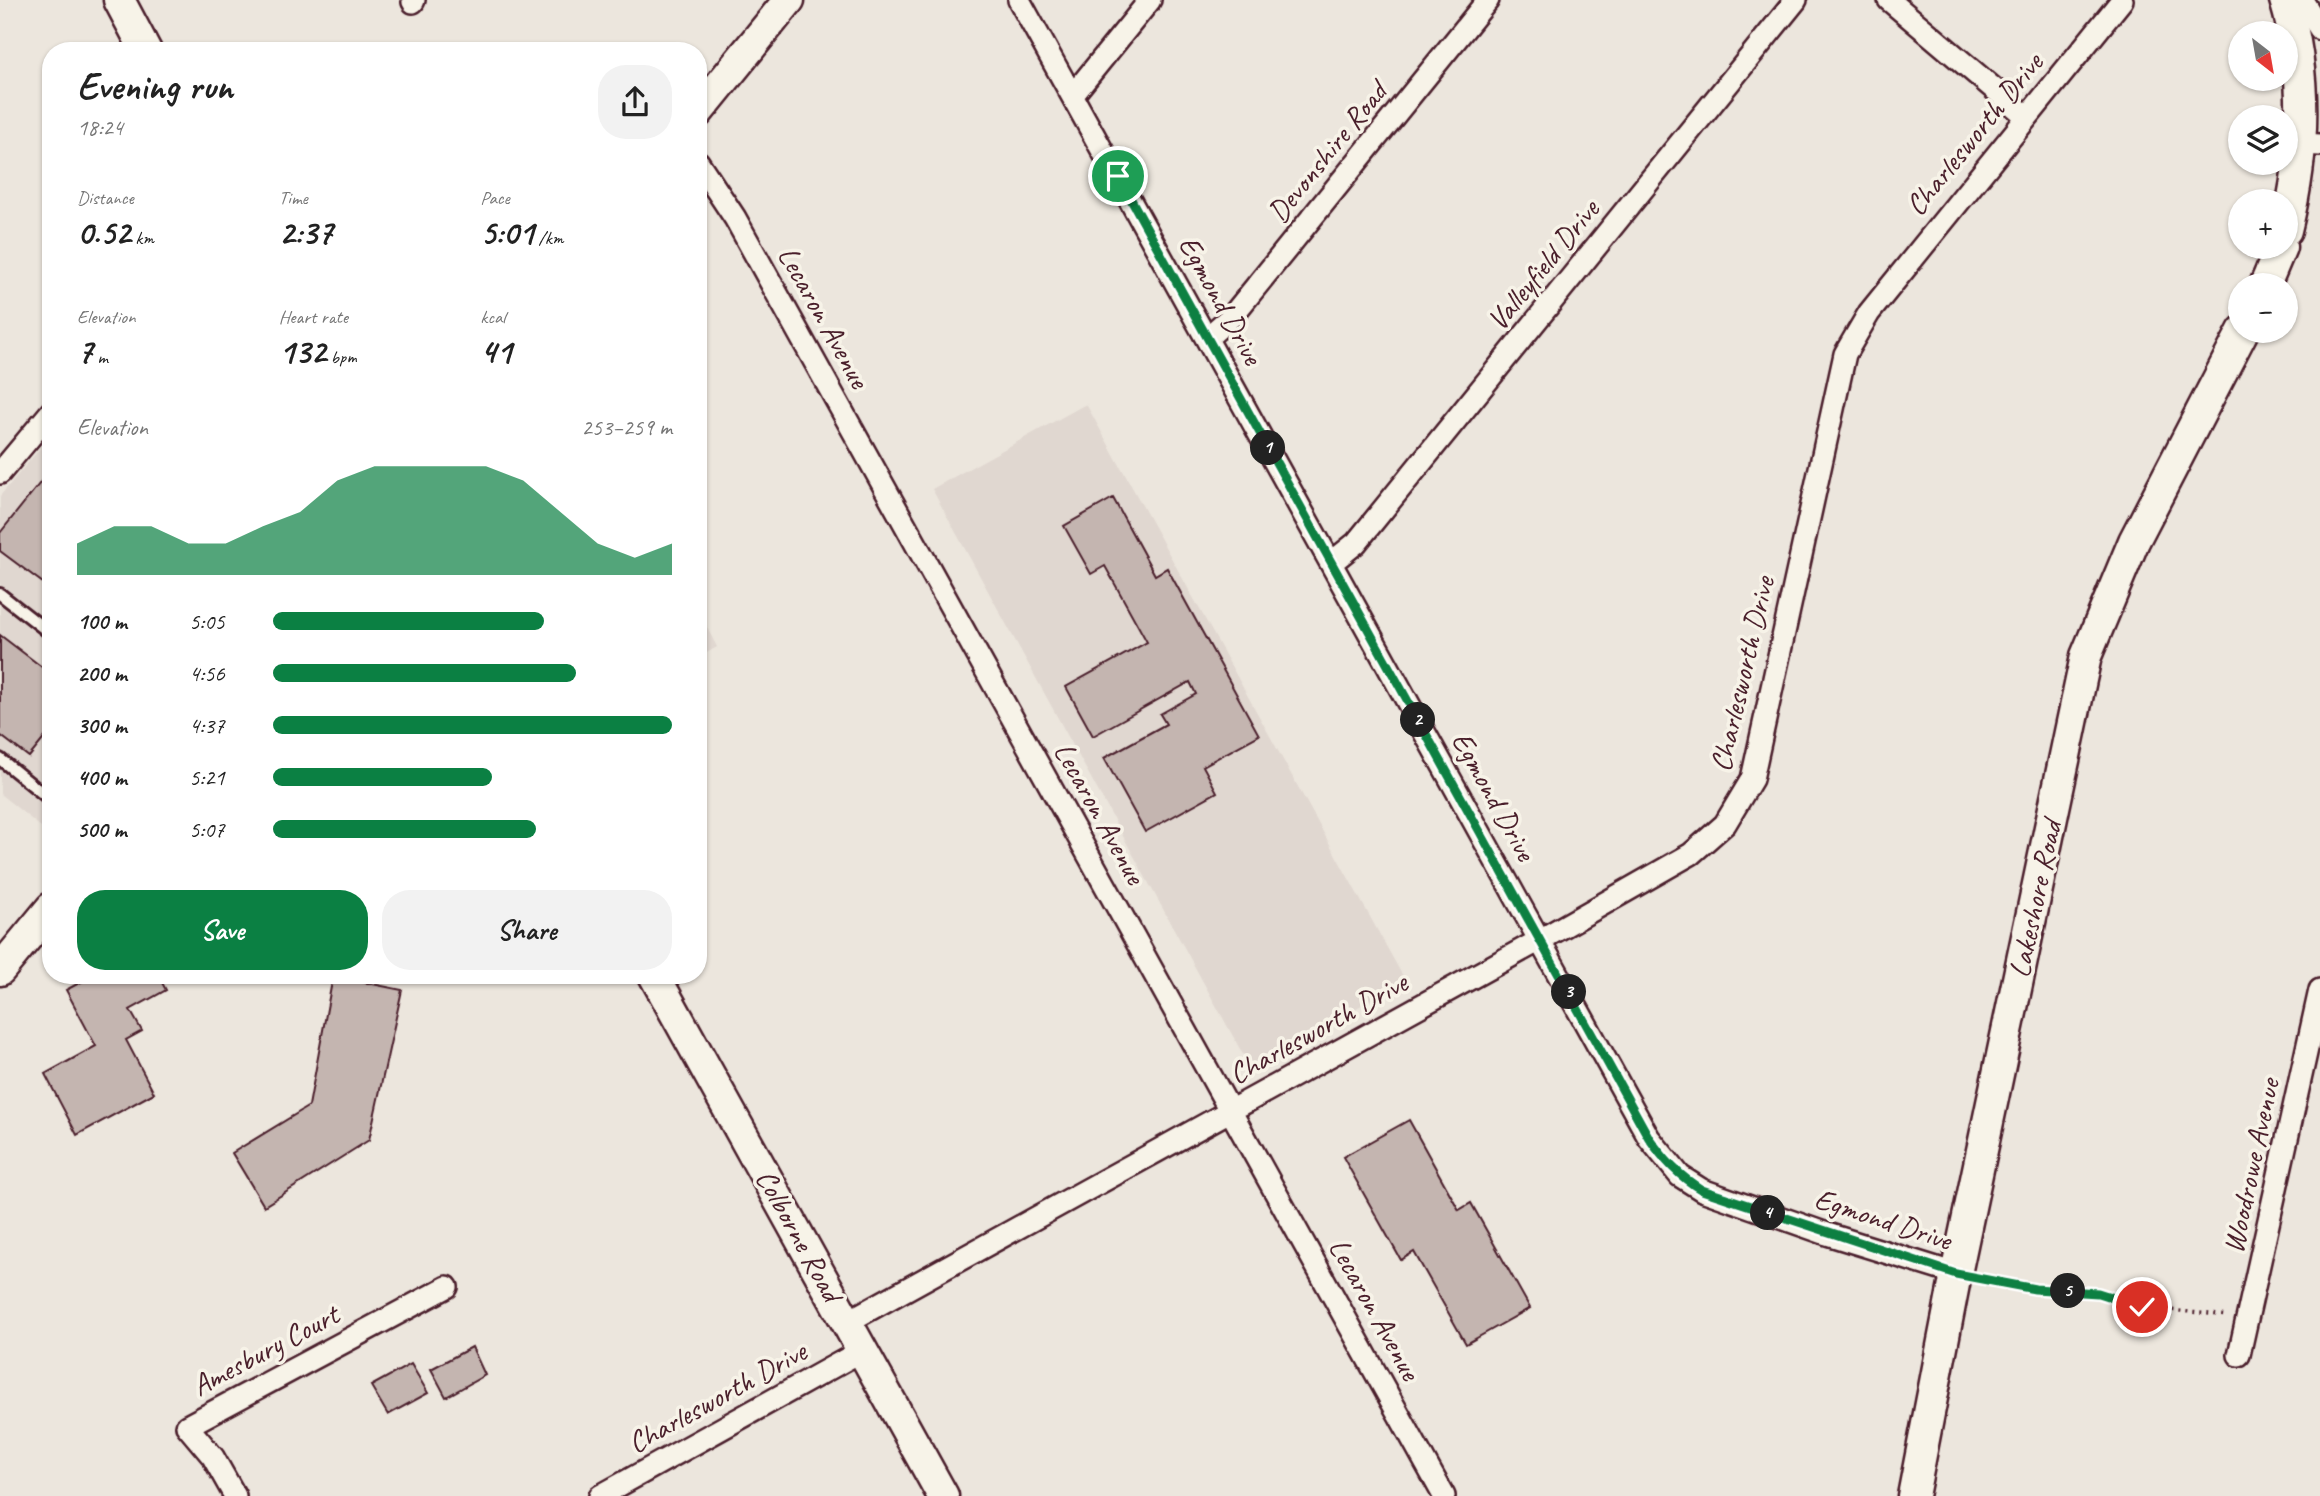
<!DOCTYPE html>
<html lang="en">
<head>
<meta charset="utf-8">
<style>
  body { margin:0; font-family:Caveat,sans-serif; background:#f2f2f2; color:#222; height:100vh; display:flex; flex-direction:column; font-size:26px; white-space:nowrap }
  * { box-sizing:border-box; margin:0 }
  p { font-size:23px; color:#767676 }
  .icon { flex:none; width:38px; height:38px; fill:none; stroke:currentColor; stroke-width:2; stroke-linecap:round; stroke-linejoin:round }
  .map { position:relative; flex:1; overflow:hidden }
  .sheet { position:absolute; left:42px; top:42px; width:665px; height:942px; display:flex; flex-direction:column; background:#fff; border-radius:28px; box-shadow:0 2px 5px #0004 }
  .sheet>* { flex:none }
  .needle { width:46px; rotate:149deg }
  .buttons { position:absolute; left:2228px; top:21px; display:grid; gap:14px }
  .buttons a { display:grid; place-items:center; width:70px; height:70px; border-radius:50%; background:#fff; box-shadow:0 2px 5px #0004; font-size:35px }
  .pin { position:absolute; display:grid; place-items:center; width:60px; height:60px; color:#fff; margin:-30px; border:4px solid #fff; border-radius:50%; box-shadow:0 2px 7px #0007 }
  .km { position:absolute; width:35px; height:35px; margin:-18px; border-radius:50%; background:#222; color:#fff; font-size:19px; line-height:35px; text-align:center }
  .round { display:grid; place-items:center; flex:none; width:74px; height:74px; border-radius:28px; background:#f2f2f2 }
  .overview { display:flex; align-items:center; justify-content:space-between; height:119px; padding:0 35px }
  h1 { font-size:38px; font-weight:600; line-height:52px }
  .stats { display:grid; grid-template-columns:repeat(3,1fr); gap:10px; height:119px; padding:7px 35px }
  .stats div { display:grid; align-content:center }
  .stats b { font-size:35px; font-weight:600 }
  .stats small { font-size:19px; font-weight:400 }
  .stats p { font-size:19px }
  .chart { height:196px; padding:14px 35px }
  .chart p { display:flex; justify-content:space-between }
  .chart svg { width:100%; height:126px; margin-top:7px; fill:#0b8043; opacity:.7 }
  .button { display:flex; gap:14px; margin-top:auto; padding:14px 35px }
  .button a { flex:1; height:80px; border-radius:28px; background:#0b8043; color:#fff; font-size:28px; font-weight:600; line-height:80px; text-align:center }
  .button a+a { background:#f2f2f2; color:#222 }
  ul { padding:0 35px; list-style:none; font-size:23px }
  li { display:grid; grid-template-columns:112px 84px 1fr; align-items:center; height:52px }
  li i { height:18px; border-radius:9px; background:#0b8043 }
  .map>svg:first-child { display:block }
</style>
</head>
<body>
<div class="map">
<svg width="2320" height="1496" viewBox="0 0 2320 1496">
  <rect width="100%" height="100%" fill="#ece6dd"/>
  <filter id="ink" filterUnits="userSpaceOnUse"><feTurbulence type="fractalNoise" baseFrequency=".0143" numOctaves="2"/><feDisplacementMap in="SourceGraphic" scale="14" xChannelSelector="R" yChannelSelector="G"/><feConvolveMatrix kernelMatrix="1 2 1 2 8 2 1 2 1" color-interpolation-filters="sRGB"/></filter>
  <g filter="url(#ink)">
    <path fill="#e0d7d0" d="M1086,404L1405,980L1251,1069L932,489Z
      M51,435V835L0,794V496Z
      M698,610L717,647L698,658Z"/>
    <path fill="#c4b5b0" stroke="#4a1f2b" stroke-width="2" d="M51,469V589L0,551V533Z
      M1113,498L1155,575L1167,568L1259,735L1203,766L1217,792L1145,832L1104,758L1166,724L1160,714L1196,694L1190,682L1093,736L1066,687L1147,642L1105,566L1091,574L1064,526Z
      M0,635L51,674V730L29,757L0,735Z
      M94,975H158L166,990L130,1010L142,1031L126,1040L154,1093L77,1135L45,1074L96,1046L66,990Z
      M333,976L402,990L369,1140L264,1206L232,1153L309,1106Z
      M1409,1120L1459,1210L1471,1203L1530,1308L1466,1344L1414,1252L1401,1260L1343,1157Z
      M472,1347L485,1375L446,1397L431,1369Z
      M411,1364L428,1393L388,1415L371,1386Z"/>
    <g fill="none" stroke-linecap="round" stroke-linejoin="round">
      <g stroke="#4a1f2b" stroke-width="16">
        <path id="lane" d="M0,594L51,634
          M0,759L47,797L51,793"/>
      </g>
      <g stroke="#4a1f2b" stroke-width="26">
        <path id="street" d="M1019,0L1649,1138L1680,1176L1702,1190L1827,1234L1956,1274
          M1889,0L2026,116
          M2302,0L2320,29
          M413,2L414,0
          M1073,95L1150,0
          M2301,144L2320,145
          M698,162L735,218L1444,1496
          M1208,337L1233,315L1488,0
          M0,473L51,412
          M1331,563L1356,543L1796,0
          M847,1322L1540,940L1691,854L1725,824L1752,779L1845,354L1869,313L2122,0
          M2239,1355L2320,990
          M235,1496L213,1457L187,1426L447,1287
          M600,1496L863,1350"/>
      </g>
      <g stroke="#4a1f2b" stroke-width="35">
        <path id="secondary" d="M119,0L146,51
          M2285,0C2308,76 2305,154 2286,230
          M698,112L789,0
          M2265,285L2281,247
          M0,970L51,908
          M654,975L943,1496
          M1913,1496L1956,1274L2086,656L2134,541L2243,331"/>
      </g>
      <path stroke="#4a1f2b" stroke-width="3.5" stroke-dasharray="2 5" stroke-linecap="butt" d="M1980,1278L2035,1289L2098,1293L2142,1307L2228,1316"/>
      <use href="#lane" stroke="#f7f3e8" stroke-width="10"/>
      <use href="#street" stroke="#f7f3e8" stroke-width="21"/>
      <use href="#secondary" stroke="#f7f3e8" stroke-width="30"/>
    </g>
  </g>
  <g fill="none" stroke-linecap="round" stroke-linejoin="round" filter="url(#ink)">
    <g stroke="#fff" stroke-width="14">
      <path id="route" d="M1118,176L1649,1138C1664,1160 1679,1176 1702,1190L1956,1274L2035,1289L2098,1293L2142,1307"/>
    </g>
    <use href="#route" stroke="#0b8043" stroke-width="9"/>
  </g>
  <g text-anchor="middle" dominant-baseline="central" stroke-width="7" stroke-linejoin="round" paint-order="stroke">
    <g font-size="30" fill="#4a1f2b" stroke="#f7f3e8">
      <text transform="translate(1974 134) rotate(-51)">Charlesworth Drive</text>
      <text transform="translate(1327 152) rotate(-51)">Devonshire Road</text>
      <text transform="translate(1543 265) rotate(-51)">Valleyfield Drive</text>
      <text transform="translate(1221 300) rotate(61)">Egmond Drive</text>
      <text transform="translate(824 317) rotate(61)">Lecaron Avenue</text>
      <text transform="translate(1742 674) rotate(-77)">Charlesworth Drive</text>
      <text transform="translate(1494 796) rotate(61)">Egmond Drive</text>
      <text transform="translate(1100 813) rotate(61)">Lecaron Avenue</text>
      <text transform="translate(2035 899) rotate(-78)">Lakeshore Road</text>
      <text transform="translate(1318 1028) rotate(-29)">Charlesworth Drive</text>
      <text transform="translate(2251 1166) rotate(-78)">Woodrowe Avenue</text>
      <text transform="translate(1883 1219) rotate(18)">Egmond Drive</text>
      <text transform="translate(799 1235) rotate(61)">Colborne Road</text>
      <text transform="translate(1375 1309) rotate(61)">Lecaron Avenue</text>
      <text transform="translate(265 1350) rotate(-28)">Amesbury Court</text>
      <text transform="translate(717 1397) rotate(-29)">Charlesworth Drive</text>
    </g>
  </g>
</svg>
<div class="buttons">
<a><svg class="needle" viewBox="-14 -14 28 28"><path d="M0-13l5 13h-10z" fill="#e53935"/><path d="M0 13l5-13h-10z" fill="#767676"/></svg></a>
<a><svg class="icon" aria-label="layers" viewBox="0 0 24 24"><path d="M12 4l9 5-9 5-9-5zM3 14l9 5 9-5"/></svg></a>
<a>+</a>
<a>−</a>
</div>
<div class="pin" style="left:1118px;top:176px;background:#1e9e55"><svg class="icon" aria-label="arrive" viewBox="0 0 24 24"><path d="M6 21V4h12l-3 4 3 4H6"/></svg></div>
<div class="pin" style="left:2142px;top:1307px;background:#d93025"><svg class="icon" aria-label="check" viewBox="0 0 24 24"><path d="M5 12l5 5 9-10"/></svg></div>
<b class="km" style="left:1268px;top:448px">1</b>
<b class="km" style="left:1418px;top:720px">2</b>
<b class="km" style="left:1569px;top:992px">3</b>
<b class="km" style="left:1768px;top:1213px">4</b>
<b class="km" style="left:2068px;top:1291px">5</b>
<section class="sheet">
<div class="overview"><div><h1>Evening run</h1><p>18:24</p></div><a class="round"><svg class="icon" aria-label="share" viewBox="0 0 24 24"><path d="M12 15V3M7 8l5-5 5 5M5 13v7h14v-7"/></svg></a></div>
<div class="stats">
<div><p>Distance</p><b>0.52<small> km</small></b></div>
<div><p>Time</p><b>2:37</b></div>
<div><p>Pace</p><b>5:01<small> /km</small></b></div>
</div>
<div class="stats">
<div><p>Elevation</p><b>7<small> m</small></b></div>
<div><p>Heart rate</p><b>132<small> bpm</small></b></div>
<div><p>kcal</p><b>41</b></div>
</div>
<div class="chart"><p><span>Elevation</span>253–259 m</p>
<svg viewBox="0 0 160 44" preserveAspectRatio="none"><path d="M0 44V33L10 27L20 27L30 33L40 33L50 27L60 22L70 11L80 6L90 6L100 6L110 6L120 11L130 22L140 33L150 38L160 33V44z"/></svg>
</div>
<ul>
<li><b>100 m</b>5:05<i style="width:68%"></i></li>
<li><b>200 m</b>4:56<i style="width:76%"></i></li>
<li><b>300 m</b>4:37<i style="width:100%"></i></li>
<li><b>400 m</b>5:21<i style="width:55%"></i></li>
<li><b>500 m</b>5:07<i style="width:66%"></i></li>
</ul>
<div class="button"><a>Save</a><a>Share</a></div>
</section>
</div>
</body>
</html>
